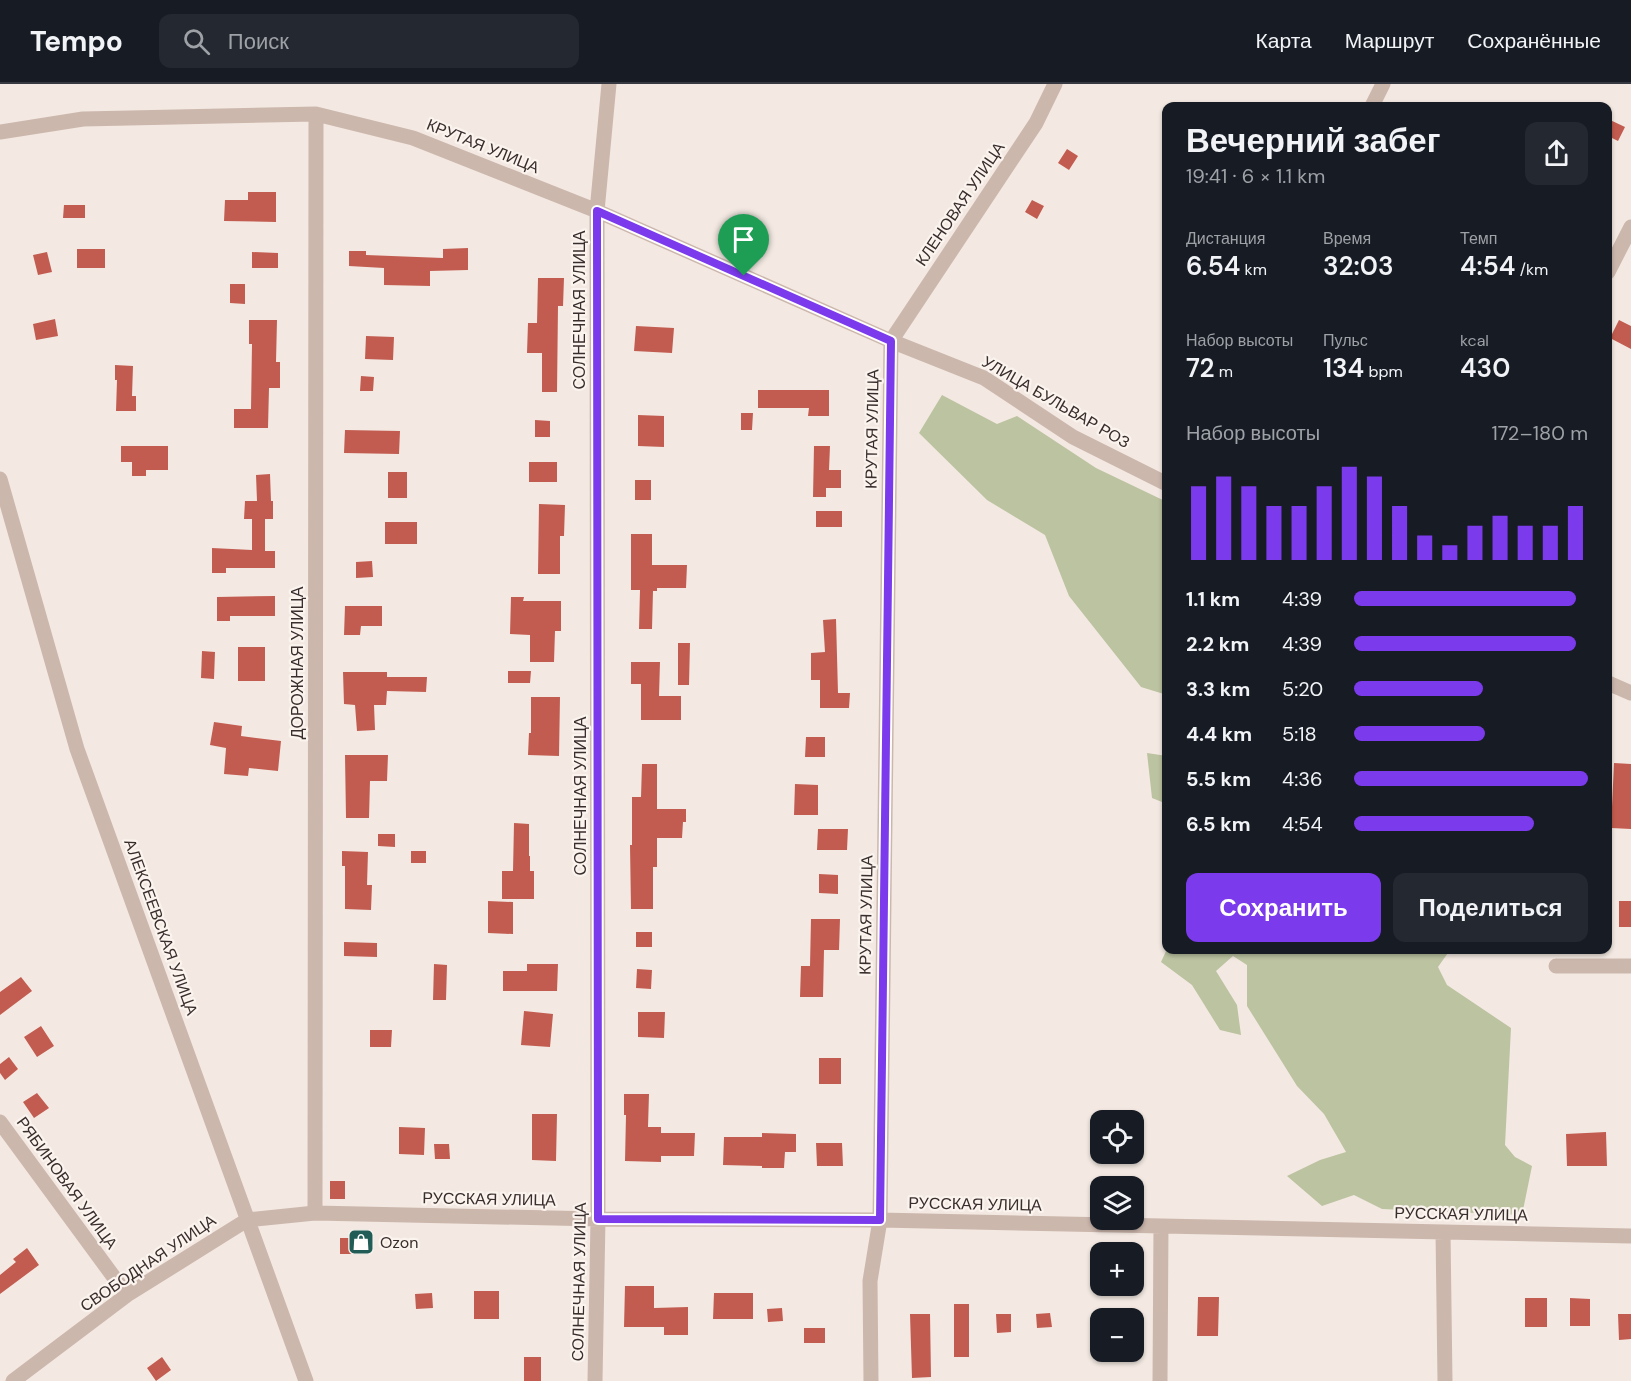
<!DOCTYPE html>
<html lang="ru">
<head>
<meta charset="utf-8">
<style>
  body { margin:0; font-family:"DM Sans",sans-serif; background:#242831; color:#f1f3f6; height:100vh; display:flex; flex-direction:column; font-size:22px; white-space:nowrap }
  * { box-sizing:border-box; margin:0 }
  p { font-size:20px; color:#9ea1a6 }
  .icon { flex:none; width:33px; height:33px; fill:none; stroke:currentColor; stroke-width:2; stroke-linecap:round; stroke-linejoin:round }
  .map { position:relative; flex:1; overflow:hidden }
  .details { position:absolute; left:1162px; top:18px; width:450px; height:852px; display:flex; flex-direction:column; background:#171b24; border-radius:12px; box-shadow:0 2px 4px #0004 }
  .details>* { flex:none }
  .fabs { position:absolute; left:1090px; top:1026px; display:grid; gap:12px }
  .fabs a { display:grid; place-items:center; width:54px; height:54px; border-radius:12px; background:#171b24; box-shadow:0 2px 4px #0004; font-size:30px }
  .pin { position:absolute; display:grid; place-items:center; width:51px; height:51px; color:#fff; margin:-62px -26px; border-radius:50% 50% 50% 0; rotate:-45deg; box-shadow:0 0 6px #0007 }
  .pin .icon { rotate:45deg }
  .round { display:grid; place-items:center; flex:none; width:63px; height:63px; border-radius:12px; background:#242831 }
  .summary { display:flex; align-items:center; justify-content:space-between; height:102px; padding:0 24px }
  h1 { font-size:33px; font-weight:600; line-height:45px }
  .metrics { display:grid; grid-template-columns:repeat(3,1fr); gap:9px; height:102px; padding:6px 24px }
  .metrics div { display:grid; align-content:center }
  .metrics b { font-size:26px; font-weight:600 }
  .metrics small { font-size:16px; font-weight:400 }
  .metrics p { font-size:16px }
  .chart { height:168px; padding:12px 24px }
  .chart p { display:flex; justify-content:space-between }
  .chart svg { width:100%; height:108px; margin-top:6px; stroke:#7c3aed; stroke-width:6 }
  .button { display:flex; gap:12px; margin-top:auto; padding:12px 24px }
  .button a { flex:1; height:69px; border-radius:12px; background:#7c3aed; color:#fff; font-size:24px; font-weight:600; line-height:69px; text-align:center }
  .button a+a { background:#242831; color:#f1f3f6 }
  ul { padding:0 24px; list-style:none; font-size:20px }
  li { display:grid; grid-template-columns:96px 72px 1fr; align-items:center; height:45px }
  li i { height:15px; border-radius:8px; background:#7c3aed }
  header { display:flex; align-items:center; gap:36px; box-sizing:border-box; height:84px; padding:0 30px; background:#171b24; border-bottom:2px solid #363941 }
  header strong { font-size:28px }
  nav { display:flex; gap:33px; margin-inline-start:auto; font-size:21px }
  .search { width:420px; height:54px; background:#242831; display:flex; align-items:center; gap:15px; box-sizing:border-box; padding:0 21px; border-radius:12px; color:#9ea1a6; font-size:22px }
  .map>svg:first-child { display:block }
</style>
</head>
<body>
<header>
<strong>Tempo</strong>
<div class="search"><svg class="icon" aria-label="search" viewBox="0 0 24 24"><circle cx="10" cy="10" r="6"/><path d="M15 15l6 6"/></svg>Поиск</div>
<nav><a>Карта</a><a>Маршрут</a><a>Сохранённые</a></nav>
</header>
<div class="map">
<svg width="1631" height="1297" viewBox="0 0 1631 1297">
  <rect width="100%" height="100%" fill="#f3e9e2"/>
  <path fill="#bcc3a1" d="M942,311L997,340L1017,332L1096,384L1167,418V611L1141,603L1069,512L1045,451L987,416L919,349Z
    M1147,669L1167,672V720L1152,714Z
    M1167,865L1450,866L1438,883L1447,901L1511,944L1505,1061L1515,1073L1532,1082L1522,1131L1382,1125L1354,1111L1322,1122L1287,1092L1320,1076L1346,1068L1324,1030L1297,1002L1247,922V881L1233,872L1216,887L1237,921L1241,951L1220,946L1192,901L1161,878Z"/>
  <path fill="#c35c50" d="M1608,35L1625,43L1618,57L1608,52Z
    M1067,65L1078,72L1069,86L1058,79Z
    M248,108H276V138L224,137L225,116H248Z
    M1032,116L1044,122L1037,135L1025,128Z
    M64,121H85V134H63Z
    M468,164V186L430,187V202L384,201V184L349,182V167H366V171L443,174V165Z
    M77,165H105V184H77Z
    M47,168L52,188L38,191L33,171Z
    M252,168L278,169V184H252Z
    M538,194H564L563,222H558L557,308H542V269H527L528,239H537Z
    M230,200H245V220L230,219Z
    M55,235L58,252L36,256L33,240Z
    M249,236H277L276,278H280V304H269L268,344H234V325H251L252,260H249Z
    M1619,236L1631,242V265L1610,254Z
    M636,242L674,244L672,269L634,267Z
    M366,252L394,253L393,276L365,275Z
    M115,281L133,282L132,312H136V327H116L117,296H115Z
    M361,292L374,293L373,307H360Z
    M758,306H829V332H808L809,324H758Z
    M741,329H753L752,346H741Z
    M638,331L664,332V363L638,362Z
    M535,336L550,337V353H535Z
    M345,346L400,347L399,370L344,369Z
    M121,362H168V386H146V392H132V378H121Z
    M814,362H830L829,386H841V404H826V413H813Z
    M529,378H557V398H529Z
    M388,388H407V414H388Z
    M270,390L271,417H273V435H265V467H275V484H226V489H212V464L252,466V435H244L245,417H257L256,391Z
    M635,396H651V416H635Z
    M539,420L565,421L564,452H560V490H538Z
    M816,427H842V443H816Z
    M385,438H417V460H385Z
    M631,450H652V481H687L686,504H657V507H653L652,545H639L640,506H631Z
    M372,477L373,493L356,494V478Z
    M275,512V532H230V537H217V513Z
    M511,513H524L523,517H561V547H555L554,578H530V551L510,550Z
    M345,522H382V542H361L360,551H344Z
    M836,535L838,609H850L849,624H820V596H811V569L825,568L823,536Z
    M678,559H690L689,601H678Z
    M238,563H265V597H238Z
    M202,567L215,568L214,595L201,594Z
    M631,578H660L659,612H681V636H641V600H631Z
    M508,587H531L530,599H508Z
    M343,588H387V593H427L426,608L387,607L386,621H374L375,646L357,647L355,621L344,620Z
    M531,613H560L559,672L528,671L529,649H531Z
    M214,638L242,642L241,652L281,657L278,687L249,684L248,692L224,690L226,664L210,661Z
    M806,653H825V673H805Z
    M345,671H388L387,697H370L369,734H346Z
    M1614,679L1631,680V745L1611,744Z
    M642,680H657V725H686V738H683L682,754H657V783H653V825H631L630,761H632V713H641Z
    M795,700L818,701V731H794Z
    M514,739L529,740V772H530V787H534V815H502V787H513Z
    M818,745H848L847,766H817Z
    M378,750H395V763L378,762Z
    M342,767L368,768L367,801H372L371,826L345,825V782H342Z
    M411,767H426V779H411Z
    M819,790L838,791V810L819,809Z
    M488,817L513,818V850L488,849Z
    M1619,817H1631V843H1619Z
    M811,835H840L839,866H824L823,913H800L801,882H810Z
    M636,848H652V863H636Z
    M344,858L377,859V873L344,872Z
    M434,880L447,881L446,916H433Z
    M527,880H558L557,907H503V887H527Z
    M637,885L652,886L651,905L636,904Z
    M21,893L32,907L0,931V908Z
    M524,927L553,930L550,963L521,961Z
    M638,928H665L664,954L638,953Z
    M41,942L54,962L37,973L24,953Z
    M370,946H392L391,963H370Z
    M9,973L18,985L5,996L0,989V980Z
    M819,974H841V1000H819Z
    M37,1009L49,1024L34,1034L23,1018Z
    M624,1010H649L648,1043H661V1049H695L694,1072H661V1078L625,1077L626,1031H624Z
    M532,1030H557L556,1077L532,1076Z
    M399,1043L425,1044L424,1071L399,1070Z
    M1606,1048L1607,1082H1567L1566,1050Z
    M762,1049L796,1050V1068H785L784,1084H762V1082L723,1081L724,1053H762Z
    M816,1059H842L843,1082H817Z
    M434,1060H449L450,1075H435Z
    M330,1097H345V1115H330Z
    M340,1154H365V1170H340Z
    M27,1164L39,1181L0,1210V1191L16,1178L13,1175Z
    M625,1202H654V1224L688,1223V1251H664V1243H624Z
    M474,1207H499V1235H474Z
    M432,1209L433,1224L416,1225L415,1210Z
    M714,1209H753V1235H713Z
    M1198,1213H1219L1218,1252H1197Z
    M1525,1214H1547V1243H1525Z
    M1570,1214L1590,1215V1242H1570Z
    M954,1220H969V1273H954Z
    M782,1224L783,1237L768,1238L767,1225Z
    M1050,1229L1052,1243L1037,1244L1036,1230Z
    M910,1230H930L931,1293L912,1294Z
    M996,1230H1011V1248L997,1249Z
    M1618,1230H1631V1255L1619,1256Z
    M804,1244H825V1259H804Z
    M162,1273L171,1286L156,1297L147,1284Z
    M524,1273H541V1297H524Z"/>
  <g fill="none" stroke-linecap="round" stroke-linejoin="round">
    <path stroke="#ccb7ad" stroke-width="15" d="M1372,22L1383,0
      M0,48L83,35L316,30L413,54L597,127L891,257L984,294L1073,353L1167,400
      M1608,188L1631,143
      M891,257L1036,39L1055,0
      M0,395L77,665L306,1297
      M1608,599L1631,609
      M1556,882H1631
      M0,1038L127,1211
      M315,1129L316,30
      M1443,1148L1445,1297
      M13,1297L127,1211L247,1136L315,1129L598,1135L880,1136L1631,1152
      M595,1297L598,1135L597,127L609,0
      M871,1297L870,1197L880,1136L891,257
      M1160,1297L1161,1142"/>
  </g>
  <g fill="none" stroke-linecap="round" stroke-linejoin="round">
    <g stroke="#fff" stroke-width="12">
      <path id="route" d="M597,127L891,257L880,1136L598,1135Z"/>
    </g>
    <use href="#route" stroke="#7c3aed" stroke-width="8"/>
  </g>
  <defs>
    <g id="shop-square" transform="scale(1.35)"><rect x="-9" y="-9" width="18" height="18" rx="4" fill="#215c57" stroke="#faf3ee"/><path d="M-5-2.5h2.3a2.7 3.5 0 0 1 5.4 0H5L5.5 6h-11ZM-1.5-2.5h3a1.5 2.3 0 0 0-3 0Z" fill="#fff"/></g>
  </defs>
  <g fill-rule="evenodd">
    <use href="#shop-square" x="361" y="1158"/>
  </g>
  <g text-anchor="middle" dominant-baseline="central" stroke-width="4.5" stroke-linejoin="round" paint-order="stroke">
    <g font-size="16" fill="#3a2e2c" stroke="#faf3ee">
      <text transform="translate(483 62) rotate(22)">КРУТАЯ УЛИЦА</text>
      <text transform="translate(960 120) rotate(-56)">КЛЕНОВАЯ УЛИЦА</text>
      <text transform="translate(579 226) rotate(-90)">СОЛНЕЧНАЯ УЛИЦА</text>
      <text transform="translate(1056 318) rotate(30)">УЛИЦА БУЛЬВАР РОЗ</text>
      <text transform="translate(872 345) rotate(-89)">КРУТАЯ УЛИЦА</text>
      <text transform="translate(297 579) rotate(-90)">ДОРОЖНАЯ УЛИЦА</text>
      <text transform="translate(580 712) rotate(-90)">СОЛНЕЧНАЯ УЛИЦА</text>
      <text transform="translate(866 831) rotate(-89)">КРУТАЯ УЛИЦА</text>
      <text transform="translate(161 843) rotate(70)">АЛЕКСЕЕВСКАЯ УЛИЦА</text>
      <text transform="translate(67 1099) rotate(54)">РЯБИНОВАЯ УЛИЦА</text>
      <text transform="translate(489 1115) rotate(1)">РУССКАЯ УЛИЦА</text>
      <text transform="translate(975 1120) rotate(1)">РУССКАЯ УЛИЦА</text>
      <text transform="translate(1461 1130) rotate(1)">РУССКАЯ УЛИЦА</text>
      <text transform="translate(148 1179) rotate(-34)">СВОБОДНАЯ УЛИЦА</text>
      <text transform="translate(579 1198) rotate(-89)">СОЛНЕЧНАЯ УЛИЦА</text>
    </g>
    <g font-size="16" fill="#3a2e2c" stroke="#faf3ee" text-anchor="start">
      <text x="380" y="1158">Ozon</text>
    </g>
  </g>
</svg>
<div class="fabs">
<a><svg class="icon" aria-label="locate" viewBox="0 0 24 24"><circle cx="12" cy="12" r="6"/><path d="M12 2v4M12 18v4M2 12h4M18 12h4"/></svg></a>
<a><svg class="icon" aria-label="layers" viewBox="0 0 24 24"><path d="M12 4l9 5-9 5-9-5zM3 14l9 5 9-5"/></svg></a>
<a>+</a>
<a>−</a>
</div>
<div class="pin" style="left:744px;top:192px;background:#1e9e55"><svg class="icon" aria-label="arrive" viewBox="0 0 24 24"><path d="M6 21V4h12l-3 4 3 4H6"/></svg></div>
<section class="details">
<div class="summary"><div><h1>Вечерний забег</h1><p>19:41 · 6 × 1.1 km</p></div><a class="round"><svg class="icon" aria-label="share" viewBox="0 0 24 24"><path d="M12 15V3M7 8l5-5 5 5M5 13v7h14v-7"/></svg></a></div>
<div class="metrics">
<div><p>Дистанция</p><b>6.54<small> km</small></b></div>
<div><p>Время</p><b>32:03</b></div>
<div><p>Темп</p><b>4:54<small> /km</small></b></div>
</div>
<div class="metrics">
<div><p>Набор высоты</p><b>72<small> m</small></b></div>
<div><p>Пульс</p><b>134<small> bpm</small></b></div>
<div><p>kcal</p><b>430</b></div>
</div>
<div class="chart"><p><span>Набор высоты</span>172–180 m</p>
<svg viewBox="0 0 160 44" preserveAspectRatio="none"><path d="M5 44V14M15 44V10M25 44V14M35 44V22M45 44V22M55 44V14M65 44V6M75 44V10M85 44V22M95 44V34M105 44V38M115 44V30M125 44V26M135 44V30M145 44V30M155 44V22"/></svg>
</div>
<ul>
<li><b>1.1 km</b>4:39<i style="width:95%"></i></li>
<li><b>2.2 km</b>4:39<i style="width:95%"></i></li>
<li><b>3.3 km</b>5:20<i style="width:55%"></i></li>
<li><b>4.4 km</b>5:18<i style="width:56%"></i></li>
<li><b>5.5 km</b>4:36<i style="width:100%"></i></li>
<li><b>6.5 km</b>4:54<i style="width:77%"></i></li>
</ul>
<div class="button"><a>Сохранить</a><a>Поделиться</a></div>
</section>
</div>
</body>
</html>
